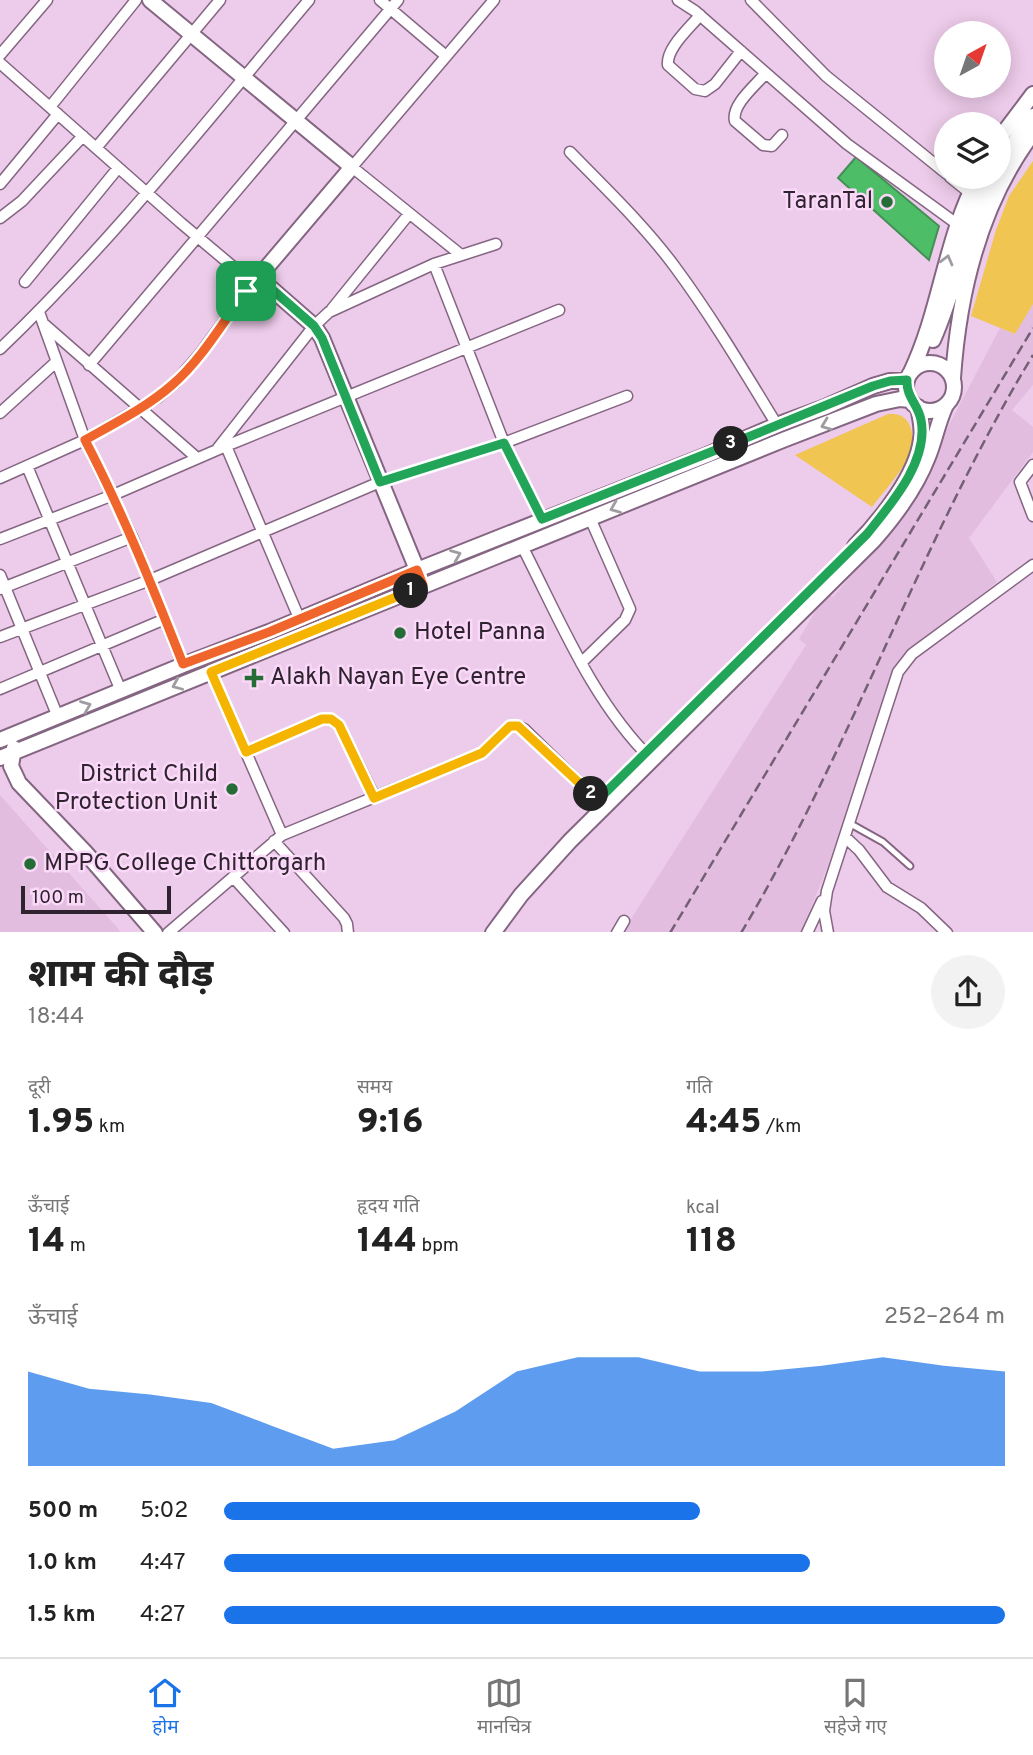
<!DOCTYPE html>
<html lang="hi">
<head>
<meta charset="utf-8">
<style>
  body { margin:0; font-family:Overpass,"Noto Sans Devanagari",sans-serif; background:#f2f2f2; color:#222; height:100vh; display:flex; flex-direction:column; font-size:26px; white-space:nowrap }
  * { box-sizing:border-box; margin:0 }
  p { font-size:23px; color:#767676 }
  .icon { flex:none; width:38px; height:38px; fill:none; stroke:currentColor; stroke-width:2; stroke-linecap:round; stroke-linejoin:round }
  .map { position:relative; height:932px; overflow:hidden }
  .drawer { display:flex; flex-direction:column; background:#fff; flex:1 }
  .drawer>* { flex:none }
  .needle { width:46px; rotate:40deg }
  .fabs { position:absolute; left:934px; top:21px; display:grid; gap:14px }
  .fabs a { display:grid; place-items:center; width:77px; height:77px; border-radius:50%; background:#fff; box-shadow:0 4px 18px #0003; font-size:35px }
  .scale { position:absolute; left:21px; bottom:18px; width:150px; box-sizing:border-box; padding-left:7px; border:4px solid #2f232f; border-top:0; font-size:19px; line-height:24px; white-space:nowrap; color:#2f232f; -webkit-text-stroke:5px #fad8f8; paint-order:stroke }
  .pin { position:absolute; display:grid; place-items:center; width:60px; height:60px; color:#fff; margin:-30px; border-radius:14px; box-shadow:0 4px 10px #0006 }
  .km { position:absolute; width:35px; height:35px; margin:-18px; border-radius:50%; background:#222; color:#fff; font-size:19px; line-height:35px; text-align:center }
  .round { display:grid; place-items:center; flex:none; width:74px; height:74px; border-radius:37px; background:#f2f2f2 }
  .summary { display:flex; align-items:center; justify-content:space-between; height:119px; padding:0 28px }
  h1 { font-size:38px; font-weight:800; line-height:52px }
  .stats { display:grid; grid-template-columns:repeat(3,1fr); gap:10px; height:119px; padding:7px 28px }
  .stats div { display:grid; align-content:center }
  .stats b { font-size:35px; font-weight:800 }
  .stats small { font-size:19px; font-weight:400 }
  .stats p { font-size:19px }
  .chart { height:196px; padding:14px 28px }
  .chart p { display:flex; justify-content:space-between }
  .chart svg { width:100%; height:126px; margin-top:7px; fill:#1a73e8; opacity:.7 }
  ul { padding:0 28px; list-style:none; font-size:23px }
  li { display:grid; grid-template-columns:112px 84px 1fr; align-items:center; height:52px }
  li i { height:18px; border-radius:9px; background:#1a73e8 }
  .tabs { display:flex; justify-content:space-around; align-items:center; height:98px; border-top:2px solid #e0e0e0; background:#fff; font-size:19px; color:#767676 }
  .tabs a { display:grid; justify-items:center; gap:4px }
  .tabs .active { color:#1a73e8 }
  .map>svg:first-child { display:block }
</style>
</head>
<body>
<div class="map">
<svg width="1033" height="933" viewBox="0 0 1033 933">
  <rect width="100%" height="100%" fill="#edcbea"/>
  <path fill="#e3bde0" d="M1033,304V385L1012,410L1033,427V452L969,538L997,582L903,657L888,687L887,697L825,873L801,932L622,933L806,645L799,639L826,593L833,597L882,540L937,448L1000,328L1015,334Z
    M0,795L121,932H0Z"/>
  <path fill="#f0c551" d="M1033,161V304L1015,334L971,316L996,230L1009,196Z
    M888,414C897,413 906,416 910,426C922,454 887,486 872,507L795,455Z"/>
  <path fill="#4ebd68" stroke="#458f57" stroke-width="2" d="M856,157L939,226L929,260L838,178Z"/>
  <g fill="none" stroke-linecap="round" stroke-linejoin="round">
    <g stroke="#846582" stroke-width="9">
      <path id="lane" d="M849,823L883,842L910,866"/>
    </g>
    <g stroke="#846582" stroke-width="13">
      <path id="street" d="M380,0L446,56
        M678,0L695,11L847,144L957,224
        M751,0L826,76L947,174
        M700,15C690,28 666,48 668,65L695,89L705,91L715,84L741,51
        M0,55L47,0
        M0,63L181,223L244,276
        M766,73C756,85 731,105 735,121L763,145L772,146L782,135
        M50,107L136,0
        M96,148L220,0
        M570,152C606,189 644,225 675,267C712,317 744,371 777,425
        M950,177L970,193
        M0,184L58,114
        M0,218L22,201L83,136
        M461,255L352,167L494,0
        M434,264L504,443L542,519
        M25,282L118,168
        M332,309L409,214
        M39,312L85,440L132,537L183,665
        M45,325L197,458
        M0,349C112,242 209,118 309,0
        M89,365L398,0
        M0,413L56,362
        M226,446L299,618
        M218,448L314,326L329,312L434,264L496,244
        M1033,465L1020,482L1033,516
        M27,466L121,691
        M0,478L85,440L157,398L175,383L200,354L246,291
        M0,539L113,495L226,446L559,310
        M522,546C560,620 592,701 652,760
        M0,575L58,717
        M0,589L132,537
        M0,637L150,580L380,482L504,443L627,396
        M581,663L625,620L630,609L590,518
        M211,672L282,835
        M0,689L165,619
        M246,752L322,719H331L339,725L375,798
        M845,837L859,850L887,887L921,908L947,933
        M274,841L344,918L347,924L348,933
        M233,877L284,933
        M168,933L282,835L482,753L510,726H518L524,729L598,801
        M617,933L624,921
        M807,933L822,901
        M828,933L824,911L827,891L898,672L912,654L1033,565"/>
    </g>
    <g stroke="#846582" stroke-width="18">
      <path id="secondary" d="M150,0L352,167L262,273
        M999,139L1033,94
        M999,164L1033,116
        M242 282a12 12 0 1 1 24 0a12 12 0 1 1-24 0Z
        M266,284L314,326L322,338L420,577
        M933,340C957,287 965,229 991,177
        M906 387a24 24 0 1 1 48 0a24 24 0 1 1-48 0Z
        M911,372C941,309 945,238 978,177
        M953,378C959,290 980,204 1033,133
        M855,546C880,521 917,475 921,439C923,428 920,418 918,407
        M0,740L183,665L269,632L417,570L707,455L777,425L823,408L873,386L890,381H907
        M14,748L11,766L19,783L85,852L155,933
        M0,758L783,440L876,404L900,399L910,400
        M493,933L521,895L570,841L874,540C896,515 916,488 928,457C935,440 938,422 946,405"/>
    </g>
    <use href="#lane" stroke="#fff" stroke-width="5"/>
    <use href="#street" stroke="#fff" stroke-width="10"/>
    <use href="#secondary" stroke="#fff" stroke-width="14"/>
    <path stroke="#736072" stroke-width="2.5" stroke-dasharray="10 5" stroke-linecap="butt" d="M670,933L1033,328
      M741,933C852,747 921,540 1033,355"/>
  </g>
  <defs><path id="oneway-chevron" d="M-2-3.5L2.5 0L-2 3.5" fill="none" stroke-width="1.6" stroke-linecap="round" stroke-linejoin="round" transform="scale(1.75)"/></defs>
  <g stroke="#a19ca1">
    <use href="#oneway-chevron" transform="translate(947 260) rotate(-75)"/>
    <use href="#oneway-chevron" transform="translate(826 425) rotate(159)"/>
    <use href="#oneway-chevron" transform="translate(615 508) rotate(158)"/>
    <use href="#oneway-chevron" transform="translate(456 555) rotate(-22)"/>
    <use href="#oneway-chevron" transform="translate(177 685) rotate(157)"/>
    <use href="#oneway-chevron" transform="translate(86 706) rotate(-22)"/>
  </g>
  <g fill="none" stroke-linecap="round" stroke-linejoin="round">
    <g stroke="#fff" stroke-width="14">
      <path id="split-1" d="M246,291C223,322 202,359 172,385C147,407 115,423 85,440C123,513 153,588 183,664L269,632L417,570L423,585L411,591"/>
    </g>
    <g stroke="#fff" stroke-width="14">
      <path id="split-2" d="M411,591L211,672L246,752L322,719H331L339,725L374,798L482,753L510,726H518L591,794"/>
    </g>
    <g stroke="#fff" stroke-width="14">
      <path id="split-3" d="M591,794L597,801L867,534C891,504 929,461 921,420C918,404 906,397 907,380L890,381L873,386L731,444"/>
    </g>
    <g stroke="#fff" stroke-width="14">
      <path id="split-4" d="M246,291L258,293L266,284L314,326L322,338L380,482L504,443L542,519L731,444"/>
    </g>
    <use href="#split-1" stroke="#f0652b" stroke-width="9"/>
    <use href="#split-2" stroke="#f5b400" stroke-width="9"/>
    <use href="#split-3" stroke="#22a559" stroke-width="9"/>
    <use href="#split-4" stroke="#22a559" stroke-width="9"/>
  </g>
  <g fill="#266c37" stroke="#fad8f8" stroke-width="2.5">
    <circle cx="887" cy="202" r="7"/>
    <circle cx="400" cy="633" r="7"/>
    <path d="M250.5 667.5h7v7h7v7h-7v7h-7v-7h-7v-7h7z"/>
    <circle cx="232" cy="789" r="7"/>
    <circle cx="30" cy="864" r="7"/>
  </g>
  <g text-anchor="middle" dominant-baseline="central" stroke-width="5" stroke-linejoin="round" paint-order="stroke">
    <g font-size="24" fill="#2f232f" stroke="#fad8f8" text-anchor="start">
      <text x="873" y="202" text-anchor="end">TaranTal</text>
      <text x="414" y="633">Hotel Panna</text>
      <text x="270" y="678">Alakh Nayan Eye Centre</text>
      <text x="218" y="775" text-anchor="end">District Child<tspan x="218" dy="28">Protection Unit</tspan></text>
      <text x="44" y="864">MPPG College Chittorgarh</text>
    </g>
  </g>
</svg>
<div class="fabs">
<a><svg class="needle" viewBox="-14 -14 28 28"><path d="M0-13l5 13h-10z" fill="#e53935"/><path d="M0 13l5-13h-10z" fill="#767676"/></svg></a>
<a><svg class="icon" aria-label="layers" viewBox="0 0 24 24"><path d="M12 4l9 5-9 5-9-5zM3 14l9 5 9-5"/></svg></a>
</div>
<div class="scale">100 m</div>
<div class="pin" style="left:246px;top:291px;background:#1e9e55"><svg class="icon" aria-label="arrive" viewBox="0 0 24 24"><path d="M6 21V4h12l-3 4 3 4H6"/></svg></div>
<b class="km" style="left:411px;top:591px">1</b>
<b class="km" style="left:591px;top:794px">2</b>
<b class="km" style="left:731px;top:444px">3</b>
</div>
<section class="drawer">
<div class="summary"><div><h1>शाम की दौड़</h1><p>18:44</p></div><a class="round"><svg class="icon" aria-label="share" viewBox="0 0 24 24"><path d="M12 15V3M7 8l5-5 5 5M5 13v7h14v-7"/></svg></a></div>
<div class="stats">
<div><p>दूरी</p><b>1.95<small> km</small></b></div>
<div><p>समय</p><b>9:16</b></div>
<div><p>गति</p><b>4:45<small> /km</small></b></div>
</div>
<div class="stats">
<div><p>ऊँचाई</p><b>14<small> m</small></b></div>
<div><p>हृदय गति</p><b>144<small> bpm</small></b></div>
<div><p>kcal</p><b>118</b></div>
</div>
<div class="chart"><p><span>ऊँचाई</span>252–264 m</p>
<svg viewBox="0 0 160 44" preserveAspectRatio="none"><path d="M0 44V11L10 17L20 19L30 22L40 30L50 38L60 35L70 25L80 11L90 6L100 6L110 11L120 11L130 9L140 6L150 9L160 11V44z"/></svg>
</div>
<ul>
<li><b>500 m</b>5:02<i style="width:61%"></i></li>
<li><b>1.0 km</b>4:47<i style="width:75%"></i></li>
<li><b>1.5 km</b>4:27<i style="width:100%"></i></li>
</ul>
</section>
<nav class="tabs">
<a class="active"><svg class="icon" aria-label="home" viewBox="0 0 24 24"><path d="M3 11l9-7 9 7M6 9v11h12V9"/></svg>होम</a>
<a><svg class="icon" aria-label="map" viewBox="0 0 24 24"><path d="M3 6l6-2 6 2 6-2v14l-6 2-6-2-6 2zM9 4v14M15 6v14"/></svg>मानचित्र</a>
<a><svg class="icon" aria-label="saved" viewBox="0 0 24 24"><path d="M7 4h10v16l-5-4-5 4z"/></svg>सहेजे गए</a>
</nav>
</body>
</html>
